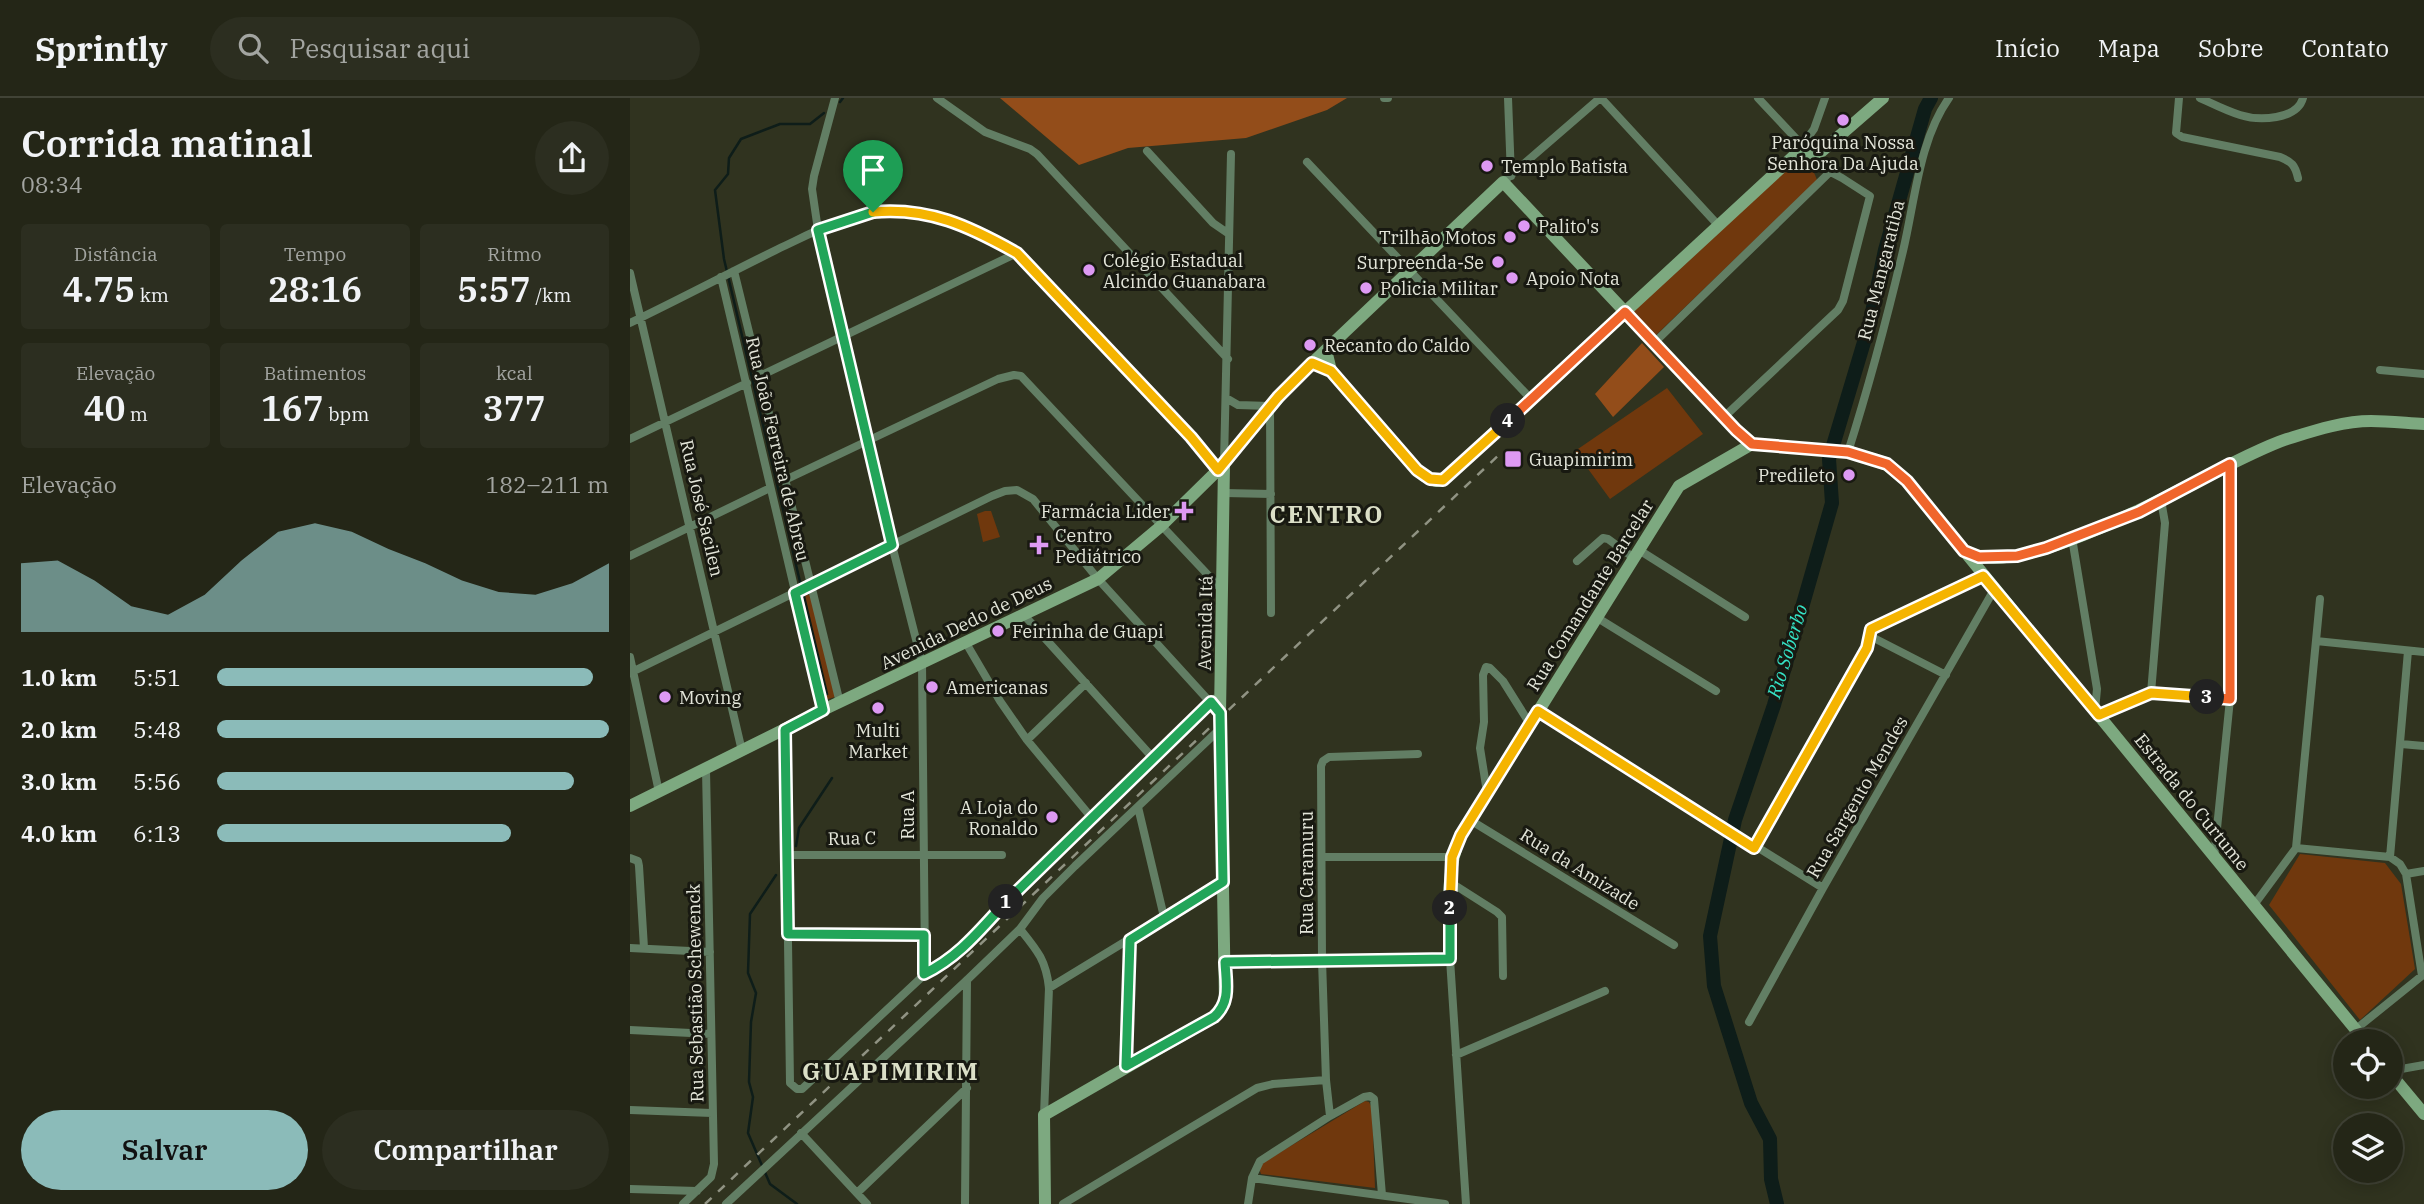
<!DOCTYPE html>
<html lang="pt">
<head>
<meta charset="utf-8">
<style>
  body { margin:0; font-family:"IBM Plex Serif",serif; background:#2c2e20; color:#f1f3f6; height:100vh; display:flex; flex-direction:column; font-size:26px; white-space:nowrap }
  * { box-sizing:border-box; margin:0 }
  p { font-size:23px; color:#a3a5a1 }
  .icon { flex:none; width:38px; height:38px; fill:none; stroke:currentColor; stroke-width:2; stroke-linecap:round; stroke-linejoin:round }
  .map { position:relative; flex:1; overflow:hidden }
  .details { display:flex; flex-direction:column; background:#242617; width:630px }
  .details>* { flex:none }
  .controls { position:absolute; left:1703px; top:931px; display:grid; gap:14px }
  .controls a { display:grid; place-items:center; width:70px; height:70px; border-radius:50%; background:#242617; box-shadow:0 4px 18px #0003,0 0 0 2px #414336; font-size:35px }
  .pin { position:absolute; display:grid; place-items:center; width:60px; height:60px; color:#fff; margin:-72px -30px; border-radius:50% 50% 50% 0; rotate:-45deg; box-shadow:0 0 7px #0007 }
  .pin .icon { rotate:45deg }
  .km { position:absolute; width:35px; height:35px; margin:-18px; border-radius:50%; background:#222; color:#fff; font-size:19px; line-height:35px; text-align:center }
  .round { display:grid; place-items:center; flex:none; width:74px; height:74px; border-radius:37px; background:#2c2e20 }
  .summary { display:flex; align-items:center; justify-content:space-between; height:119px; padding:0 21px }
  h1 { font-size:38px; font-weight:600; line-height:52px }
  .figures { display:grid; grid-template-columns:repeat(3,1fr); gap:10px; height:119px; padding:7px 21px }
  .figures div { display:grid; align-content:center; border-radius:7px; background:#2c2e20; text-align:center }
  .figures b { font-size:35px; font-weight:600 }
  .figures small { font-size:19px; font-weight:400 }
  .figures p { font-size:19px }
  .chart { height:196px; padding:14px 21px }
  .chart p { display:flex; justify-content:space-between }
  .chart svg { width:100%; height:126px; margin-top:7px; fill:#8bbbb9; opacity:.7 }
  .cta { display:flex; gap:14px; margin-top:auto; padding:14px 21px }
  .cta a { flex:1; height:80px; border-radius:42px; background:#8bbbb9; color:#111; font-size:28px; font-weight:600; line-height:80px; text-align:center }
  .cta a+a { background:#2c2e20; color:#f1f3f6 }
  ul { padding:0 21px; list-style:none; font-size:23px }
  li { display:grid; grid-template-columns:112px 84px 1fr; align-items:center; height:52px }
  li i { height:18px; border-radius:9px; background:#8bbbb9 }
  header { display:flex; align-items:center; gap:42px; box-sizing:border-box; height:98px; padding:0 35px; background:#242617; border-bottom:2px solid #414336 }
  header strong { font-size:33px }
  nav { display:flex; gap:38px; margin-inline-start:auto; font-size:24px }
  .search { width:490px; height:63px; background:#2c2e20; display:flex; align-items:center; gap:18px; box-sizing:border-box; padding:0 24px; border-radius:38px; color:#a3a5a1; font-size:26px }
  main { display:flex; flex:1; min-height:0 }
  .map>svg:first-child { display:block }
</style>
</head>
<body>
<header>
<strong>Sprintly</strong>
<div class="search"><svg class="icon" aria-label="search" viewBox="0 0 24 24"><circle cx="10" cy="10" r="6"/><path d="M15 15l6 6"/></svg>Pesquisar aqui</div>
<nav><a>Início</a><a>Mapa</a><a>Sobre</a><a>Contato</a></nav>
</header>
<main>
<section class="details">
<div class="summary"><div><h1>Corrida matinal</h1><p>08:34</p></div><a class="round"><svg class="icon" aria-label="share" viewBox="0 0 24 24"><path d="M12 15V3M7 8l5-5 5 5M5 13v7h14v-7"/></svg></a></div>
<div class="figures">
<div><p>Distância</p><b>4.75<small> km</small></b></div>
<div><p>Tempo</p><b>28:16</b></div>
<div><p>Ritmo</p><b>5:57<small> /km</small></b></div>
</div>
<div class="figures">
<div><p>Elevação</p><b>40<small> m</small></b></div>
<div><p>Batimentos</p><b>167<small> bpm</small></b></div>
<div><p>kcal</p><b>377</b></div>
</div>
<div class="chart"><p><span>Elevação</span>182–211 m</p>
<svg viewBox="0 0 160 44" preserveAspectRatio="none"><path d="M0 44V20L10 19L20 26L30 35L40 38L50 31L60 19L70 9L80 6L90 9L100 15L110 20L120 26L130 30L140 31L150 27L160 20V44z"/></svg>
</div>
<ul>
<li><b>1.0 km</b>5:51<i style="width:96%"></i></li>
<li><b>2.0 km</b>5:48<i style="width:100%"></i></li>
<li><b>3.0 km</b>5:56<i style="width:91%"></i></li>
<li><b>4.0 km</b>6:13<i style="width:75%"></i></li>
</ul>
<div class="cta"><a>Salvar</a><a>Compartilhar</a></div>
</section>
<div class="map">
<svg width="1794" height="1106" viewBox="0 0 1794 1106">
  <rect width="100%" height="100%" fill="#30331f"/>
  <path fill="#70380d" d="M1165,63C1178,64 1183,70 1187,82L1025,238L1001,214Z
    M1037,290L1073,336L980,401L945,353Z
    M355,413H361L370,439L353,444L347,416Z
    M182,496L205,599L195,602L169,499Z
    M1670,756L1755,765L1771,786L1785,871L1730,922L1639,807Z
    M735,1003L739,1004L742,1010L745,1090L631,1076L629,1070L634,1064Z"/>
  <path fill="#934d1a" d="M370,0H717L697,12L616,40L498,50L449,67Z
    M1012,245L1034,269L983,319L965,296Z"/>
  <g fill="none" stroke-linecap="round" stroke-linejoin="round">
    <path stroke="#0e1d19" stroke-width="2.5" d="M210,4L213,0
      M171,488L94,161L85,92L98,76L99,60L111,41L150,26H180L194,15
      M173,494L197,596
      M166,748L169,730L202,680
      M146,777L120,816L118,875L126,895L121,924L119,984L123,999L118,1035L140,1086L167,1106"/>
    <path stroke="#0e1d19" stroke-width="14" d="M1147,1106L1141,1081L1140,1041L1121,1005L1084,888L1080,838L1105,722L1144,607L1202,405L1199,361L1240,224L1255,152L1295,11L1301,0"/>
    <path stroke="#627e64" stroke-width="8" d="M307,0L355,34L400,51L407,56L598,261
      M754,0H758
      M878,0L881,78
      M971,0L1088,127
      M1128,0L1172,47
      M1549,0L1546,35L1552,39L1650,59C1662,64 1665,67 1668,80
      M1570,0C1583,6 1597,13 1610,17C1629,23 1667,22 1673,0
      M517,53L583,125L599,136
      M677,64L901,301
      M873,84L970,0
      M104,173L210,605
      M0,175L112,653
      M91,179L193,612
      M0,225C50,201 99,175 148,151C178,137 209,120 242,114C300,103 366,135 407,174L560,339L588,372
      M1024,245L1201,73
      M1750,272L1794,276
      M130,278L387,155
      M596,300L608,307L640,308L641,515
      M1094,319L1208,212L1213,203L1240,98L1212,80L1166,56L1184,31L1195,0
      M0,341L117,285
      M1218,354C1239,288 1257,220 1273,153C1285,103 1289,42 1319,0
      M594,365L601,56
      M155,382L368,281L384,277L391,278L593,493
      M595,395L641,396
      M1442,440L1467,591L1465,612
      M1009,452L1115,519
      M0,458L140,390
      M947,463L973,440L978,441L1004,460
      M394,517L523,660
      M966,519L1086,593
      M1238,537L1316,577
      M1686,543L1794,554
      M336,545L370,603L397,642L461,719
      M0,559L29,694
      M0,575L362,398L375,393L387,392L403,401L468,481L590,615
      M1521,595L1535,425L1531,402
      M908,613L1193,790
      M1469,617L1521,595L1600,601
      M155,632L160,985L167,991H172L293,878L295,868L292,565L262,447L188,132L182,91L184,78L205,0
      M397,642L456,585
      M1771,646L1794,648
      M857,694L850,650L854,624L853,577L856,569L860,570L873,583L900,626
      M508,709L534,819
      M840,722L1044,847
      M1124,750L1237,549L1241,531L1353,478
      M1666,750L1760,759L1770,766L1776,776L1794,773
      M157,757H372
      M693,759H823
      M1760,759L1778,553
      M0,760L8,763L9,768L14,850
      M1584,760L1600,601V366
      M1776,776L1792,878
      M820,784L867,814L872,819L873,878
      M1624,807L1666,750L1690,501
      M390,831C407,852 416,862 419,890L414,1017
      M158,836L294,837
      M0,850L80,854
      M820,861L836,1106
      M294,876C335,856 360,819 391,787C454,723 521,664 584,601
      M419,890L593,784
      M1119,924L1193,790L1365,490
      M1726,931L1794,876
      M0,932L81,936
      M826,957L975,893
      M497,968L500,842
      M1760,973L1794,967
      M0,1012L82,1015
      M700,1018L734,999L740,998L744,1001L752,1097
      M171,1035L237,1106
      M622,1080L815,1106
      M0,1091L67,1093
      M227,1095L337,990
      M53,1106L81,1079L84,1066L76,672
      M96,1106L337,882L390,831L413,800L445,768L590,631
      M335,1106L337,882
      M433,1106L627,990L643,986L696,982L692,862L691,668L693,663L699,659L788,656
      M618,1106L622,1080L630,1063L700,1018L696,982"/>
    <path stroke="#7da980" stroke-width="12" d="M696,252L701,273L776,360L794,378L806,383L813,382L1166,56H1184L1192,53L1253,0
      M1336,454C1401,488 1587,364 1657,341C1683,333 1713,323 1741,323C1758,323 1776,325 1794,326
      M0,708L193,612L468,481L530,429L588,372L662,284L873,84L1106,332L1122,346L1218,354L1246,362L1257,367L1277,383L1735,943
      M595,864L820,861C820,820 814,776 831,737L1049,388L1122,346
      M1760,975L1794,1016
      M415,1106L414,1017L584,919L595,905L590,615L594,367"/>
    <path stroke="#909383" stroke-width="2.5" stroke-dasharray="9 9" stroke-linecap="butt" d="M75,1106L873,353"/>
  </g>
  <g fill="none" stroke-linecap="round" stroke-linejoin="round">
    <g stroke="#fff" stroke-width="14">
      <path id="split-1" d="M243,114L188,132L262,447L165,495L193,612L155,632L158,836L294,837V876C329,859 350,832 376,804"/>
    </g>
    <g stroke="#fff" stroke-width="14">
      <path id="split-2" d="M376,804L581,604L590,615L593,784L500,842L496,968L584,919C601,904 596,885 595,864L820,861V810"/>
    </g>
    <g stroke="#fff" stroke-width="14">
      <path id="split-3" d="M820,810L822,759L831,737L908,613L1124,750L1237,550L1241,531L1353,478L1469,617L1521,595L1577,599"/>
    </g>
    <g stroke="#fff" stroke-width="14">
      <path id="split-4" d="M878,323L995,214L1106,332L1122,346L1218,354L1257,366L1277,383L1334,453L1349,459L1387,458L1416,450L1509,414L1600,366V601L1577,599"/>
    </g>
    <g stroke="#fff" stroke-width="14">
      <path id="split-5" d="M243,114C299,109 339,128 387,155L561,339L588,372L648,299L682,265L701,273L787,372L800,381L813,382L878,323"/>
    </g>
    <use href="#split-1" stroke="#22a559" stroke-width="9"/>
    <use href="#split-2" stroke="#22a559" stroke-width="9"/>
    <use href="#split-3" stroke="#f5b400" stroke-width="9"/>
    <use href="#split-4" stroke="#f0652b" stroke-width="9"/>
    <use href="#split-5" stroke="#f5b400" stroke-width="9"/>
  </g>
  <g fill="#dd99f3" stroke="#181911" stroke-width="2.5">
    <circle cx="1213" cy="22" r="7"/>
    <circle cx="857" cy="68" r="7"/>
    <circle cx="894" cy="128" r="7"/>
    <circle cx="880" cy="139" r="7"/>
    <circle cx="868" cy="164" r="7"/>
    <circle cx="459" cy="172" r="7"/>
    <circle cx="882" cy="180" r="7"/>
    <circle cx="736" cy="190" r="7"/>
    <circle cx="680" cy="247" r="7"/>
    <rect x="874" y="352" width="18" height="18" rx="3.5"/>
    <circle cx="1219" cy="377" r="7"/>
    <path d="M550.5 402.5h7v7h7v7h-7v7h-7v-7h-7v-7h7z"/>
    <path d="M405.5 436.5h7v7h7v7h-7v7h-7v-7h-7v-7h7z"/>
    <circle cx="368" cy="533" r="7"/>
    <circle cx="302" cy="589" r="7"/>
    <circle cx="35" cy="599" r="7"/>
    <circle cx="248" cy="610" r="7"/>
    <circle cx="422" cy="719" r="7"/>
  </g>
  <g text-anchor="middle" dominant-baseline="central" stroke-width="6" stroke-linejoin="round" paint-order="stroke">
    <g font-size="18" fill="#e4e6da" stroke="#181911" text-anchor="start">
      <text x="1213" y="44" text-anchor="middle">Paróquina Nossa<tspan x="1213" dy="21">Senhora Da Ajuda</tspan></text>
      <text x="871" y="68">Templo Batista</text>
      <text x="908" y="128">Palito's</text>
      <text x="866" y="139" text-anchor="end">Trilhão Motos</text>
      <text x="473" y="162">Colégio Estadual<tspan x="473" dy="21">Alcindo Guanabara</tspan></text>
      <text x="854" y="164" text-anchor="end">Surpreenda-Se</text>
      <text x="896" y="180">Apoio Nota</text>
      <text x="750" y="190">Policia Militar</text>
      <text x="694" y="247">Recanto do Caldo</text>
      <text x="899" y="361">Guapimirim</text>
      <text x="1205" y="377" text-anchor="end">Predileto</text>
      <text x="540" y="413" text-anchor="end">Farmácia Lider</text>
      <text x="425" y="437">Centro<tspan x="425" dy="21">Pediátrico</tspan></text>
      <text x="382" y="533">Feirinha de Guapi</text>
      <text x="316" y="589">Americanas</text>
      <text x="49" y="599">Moving</text>
      <text x="248" y="632" text-anchor="middle">Multi<tspan x="248" dy="21">Market</tspan></text>
      <text x="408" y="709" text-anchor="end">A Loja do<tspan x="408" dy="21">Ronaldo</tspan></text>
    </g>
    <g font-size="18" fill="#e4e6da" stroke="#181911">
      <text transform="translate(1251 172) rotate(-76)">Rua Mangaratiba</text>
      <text transform="translate(148 351) rotate(77)">Rua João Ferreira de Abreu</text>
      <text transform="translate(72 410) rotate(77)">Rua José Sacilen</text>
      <text transform="translate(960 497) rotate(-58)">Rua Comandante Barcelar</text>
      <text transform="translate(336 525) rotate(-26)">Avenida Dedo de Deus</text>
      <text transform="translate(575 525) rotate(-89)">Avenida Itá</text>
      <text transform="translate(1227 699) rotate(-60)">Rua Sargento Mendes</text>
      <text transform="translate(1562 704) rotate(51)">Estrada do Curtume</text>
      <text transform="translate(277 717) rotate(-90)">Rua A</text>
      <text transform="translate(222 740) rotate(-1)">Rua C</text>
      <text transform="translate(950 771) rotate(32)">Rua da Amizade</text>
      <text transform="translate(676 775) rotate(-90)">Rua Caramuru</text>
      <text transform="translate(65 895) rotate(-91)">Rua Sebastião Schewenck</text>
    </g>
    <g font-size="19" font-style="italic" fill="#35e3c6" stroke="#181911">
      <text transform="translate(1157 553) rotate(-73)">Rio Soberbo</text>
    </g>
    <g font-size="24" font-weight="bold" letter-spacing="2" fill="#dbdfc7" stroke="#181911">
      <text x="697" y="416">CENTRO</text>
      <text x="261" y="973">GUAPIMIRIM</text>
    </g>
  </g>
</svg>
<div class="controls">
<a><svg class="icon" aria-label="locate" viewBox="0 0 24 24"><circle cx="12" cy="12" r="6"/><path d="M12 2v4M12 18v4M2 12h4M18 12h4"/></svg></a>
<a><svg class="icon" aria-label="layers" viewBox="0 0 24 24"><path d="M12 4l9 5-9 5-9-5zM3 14l9 5 9-5"/></svg></a>
</div>
<div class="pin" style="left:243px;top:114px;background:#1e9e55"><svg class="icon" aria-label="arrive" viewBox="0 0 24 24"><path d="M6 21V4h12l-3 4 3 4H6"/></svg></div>
<b class="km" style="left:376px;top:804px">1</b>
<b class="km" style="left:820px;top:810px">2</b>
<b class="km" style="left:1577px;top:599px">3</b>
<b class="km" style="left:878px;top:323px">4</b>
</div>
</main>
</body>
</html>
